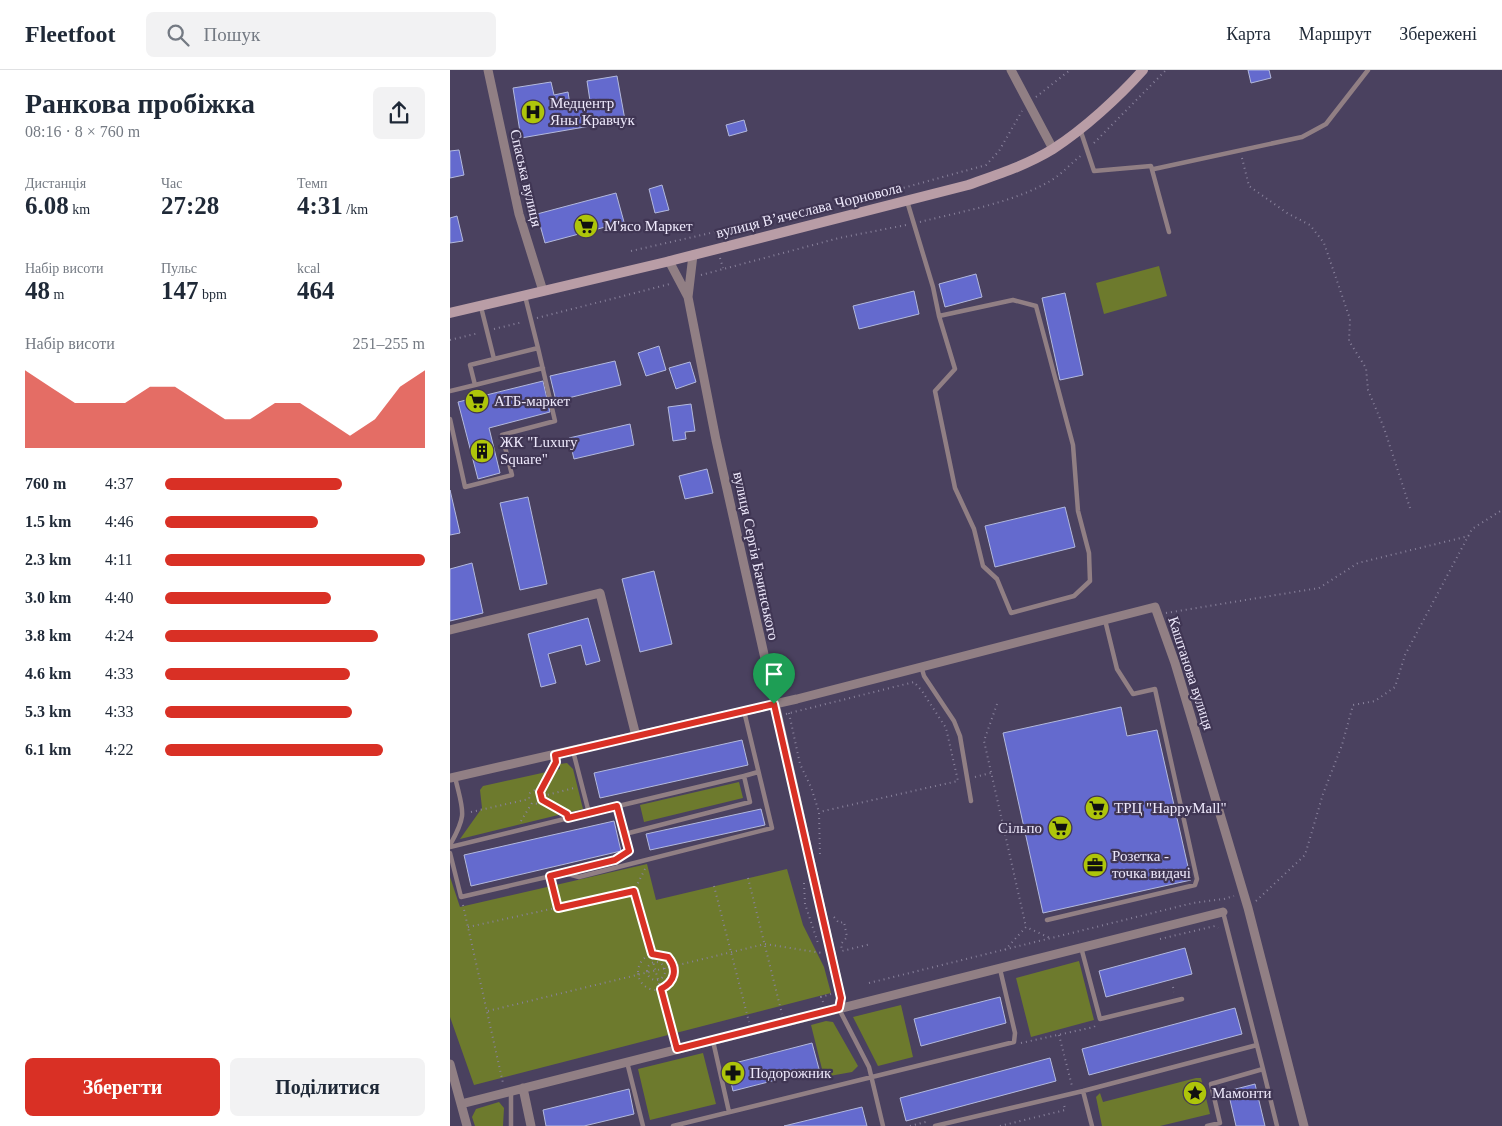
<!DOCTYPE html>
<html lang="uk">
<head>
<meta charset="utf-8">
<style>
  body { margin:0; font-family:Georgia,serif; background:#f2f2f3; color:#1f2937; height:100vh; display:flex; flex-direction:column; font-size:19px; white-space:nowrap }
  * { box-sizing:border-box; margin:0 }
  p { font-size:16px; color:#747a83 }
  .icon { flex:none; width:28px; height:28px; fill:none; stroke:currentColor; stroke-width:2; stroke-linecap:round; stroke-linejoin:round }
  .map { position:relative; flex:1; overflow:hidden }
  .panel { display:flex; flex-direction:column; background:#fff; width:450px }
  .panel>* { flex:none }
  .pin { position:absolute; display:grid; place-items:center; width:42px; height:42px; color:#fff; margin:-51px -21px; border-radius:50% 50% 50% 0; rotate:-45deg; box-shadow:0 0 5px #0007 }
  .pin .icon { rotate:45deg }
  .round { display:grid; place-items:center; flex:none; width:52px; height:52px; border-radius:8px; background:#f2f2f3 }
  .headline { display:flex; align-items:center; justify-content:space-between; height:85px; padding:0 25px }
  h1 { font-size:28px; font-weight:700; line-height:38px }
  .stats { display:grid; grid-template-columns:repeat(3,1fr); gap:8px; height:85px; padding:5px 25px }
  .stats div { display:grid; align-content:center }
  .stats b { font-size:25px; font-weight:700 }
  .stats small { font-size:14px; font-weight:400 }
  .stats p { font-size:14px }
  .chart { height:140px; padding:10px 25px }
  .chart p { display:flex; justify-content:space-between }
  .chart svg { width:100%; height:90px; margin-top:5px; fill:#d93025; opacity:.7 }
  .action { display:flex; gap:10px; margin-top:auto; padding:10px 25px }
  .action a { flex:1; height:58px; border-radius:8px; background:#d93025; color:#fff; font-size:20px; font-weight:700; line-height:58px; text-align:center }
  .action a+a { background:#f2f2f3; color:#1f2937 }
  ul { padding:0 25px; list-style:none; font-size:16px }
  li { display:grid; grid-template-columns:80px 60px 1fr; align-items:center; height:38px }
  li i { height:12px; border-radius:6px; background:#d93025 }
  header { display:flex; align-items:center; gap:30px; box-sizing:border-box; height:70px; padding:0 25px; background:#fff; border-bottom:1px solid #e0e1e3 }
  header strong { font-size:24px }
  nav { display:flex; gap:28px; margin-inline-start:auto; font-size:18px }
  .search { width:350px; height:45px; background:#f2f2f3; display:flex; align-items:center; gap:12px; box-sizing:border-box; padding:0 18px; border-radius:8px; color:#747a83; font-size:19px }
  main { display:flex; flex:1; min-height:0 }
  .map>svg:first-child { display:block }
</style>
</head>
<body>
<header>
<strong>Fleetfoot</strong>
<div class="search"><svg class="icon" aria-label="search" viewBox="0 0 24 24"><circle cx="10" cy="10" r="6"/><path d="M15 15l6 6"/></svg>Пошук</div>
<nav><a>Карта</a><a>Маршрут</a><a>Збережені</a></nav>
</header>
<main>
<section class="panel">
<div class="headline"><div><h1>Ранкова пробіжка</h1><p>08:16 · 8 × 760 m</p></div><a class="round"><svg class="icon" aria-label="share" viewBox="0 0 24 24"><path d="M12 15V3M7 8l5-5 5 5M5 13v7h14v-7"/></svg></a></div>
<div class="stats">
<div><p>Дистанція</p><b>6.08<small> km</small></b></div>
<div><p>Час</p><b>27:28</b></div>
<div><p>Темп</p><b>4:31<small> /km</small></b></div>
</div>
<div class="stats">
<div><p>Набір висоти</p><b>48<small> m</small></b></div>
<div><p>Пульс</p><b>147<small> bpm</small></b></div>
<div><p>kcal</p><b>464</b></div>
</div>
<div class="chart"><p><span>Набір висоти</span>251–255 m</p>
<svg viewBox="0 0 160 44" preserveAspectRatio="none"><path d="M0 44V6L10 14L20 22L30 22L40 22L50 14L60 14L70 22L80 30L90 30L100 22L110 22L120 30L130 38L140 30L150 14L160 6V44z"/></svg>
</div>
<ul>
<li><b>760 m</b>4:37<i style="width:68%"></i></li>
<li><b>1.5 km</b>4:46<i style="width:59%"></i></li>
<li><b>2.3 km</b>4:11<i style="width:100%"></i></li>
<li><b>3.0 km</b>4:40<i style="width:64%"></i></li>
<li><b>3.8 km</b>4:24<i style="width:82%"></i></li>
<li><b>4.6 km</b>4:33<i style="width:71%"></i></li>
<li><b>5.3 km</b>4:33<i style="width:72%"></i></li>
<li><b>6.1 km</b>4:22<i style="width:84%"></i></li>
</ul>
<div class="action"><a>Зберегти</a><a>Поділитися</a></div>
</section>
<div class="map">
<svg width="1052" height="1056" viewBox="0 0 1052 1056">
  <rect width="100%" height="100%" fill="#4a415f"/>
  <path fill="#6d7a2d" d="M709,196L717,226L654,244L646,213Z
    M117,693L123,699L133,739L10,769L32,738L30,720L33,716L110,699V694Z
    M289,712L293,728L194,752L190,735Z
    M197,794L206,830L337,799L353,855L374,897L381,923L24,1015L0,947V807L10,837Z
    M629,891L644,950L581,967L566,908Z
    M451,935L463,987L428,996L403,947Z
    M376,951L383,952L408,996L402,1002L374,1007L361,955Z
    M253,983L266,1034L200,1050L188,999Z
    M746,1008H751L760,1044L710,1056H652L646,1027L650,1023L653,1032Z
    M49,1032L54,1038L53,1056H25L22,1047L26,1039Z"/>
  <path fill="#646ace" stroke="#b3b9dd" d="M798,0H819L821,8L801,13Z
    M167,6L175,50L71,68L63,18L101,12L104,25L118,22L120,35L140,31L137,11Z
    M294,50L297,61L279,66L276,55Z
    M9,80L14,105L0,108V81Z
    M212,115L219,140L205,143L199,119Z
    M166,123L174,152L95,173L87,144Z
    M7,146L13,171L0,173V148Z
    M526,204L532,227L495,237L489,214Z
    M464,221L469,244L409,259L403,236Z
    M615,223L633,305L610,310L592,228Z
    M209,276L216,300L196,306L188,283Z
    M165,291L171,315L106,331L100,306Z
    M240,292L246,312L226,319L219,298Z
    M93,311L100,342L39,358L50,403L28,409L8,332Z
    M241,334L245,361L235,362L236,369L223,371L218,337Z
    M180,354L184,375L124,389L119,368Z
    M257,399L263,423L235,429L229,406Z
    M0,420L10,463L0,465Z
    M78,427L97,514L70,520L50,433Z
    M615,437L625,477L545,497L535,456Z
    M22,493L33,543L0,551V499Z
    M204,501L222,574L190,582L172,509Z
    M138,548L150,591L136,595L131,575L98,584L106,613L91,617L78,564Z
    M671,637L677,666L707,660L741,810L593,843L553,663Z
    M292,670L298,695L150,728L144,703Z
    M311,739L315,755L200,780L196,764Z
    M164,751L171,781L21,816L14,785Z
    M735,878L742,904L656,927L649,901Z
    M550,927L556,953L471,976L464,949Z
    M785,938L792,964L639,1005L632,979Z
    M362,973L369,999L283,1021L277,995Z
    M600,988L606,1011L456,1051L450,1028Z
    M805,1014L815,1056H786L778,1021Z
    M179,1019L184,1044L134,1056H96L93,1040Z
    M412,1037L417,1056H334Z"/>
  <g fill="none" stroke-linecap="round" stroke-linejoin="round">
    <path stroke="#89829c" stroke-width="2" stroke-dasharray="1 4" stroke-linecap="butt" d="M586,27L620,0
      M644,73L716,0
      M792,88L799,116L837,143L860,155L874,173L900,249L899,271L916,298L918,320L934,358L960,438
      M470,152C513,141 563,133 602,110C613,103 622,92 632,85
      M181,181L424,126L536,95L549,81L572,41
      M270,188L273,198
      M251,205L389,168L456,155
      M87,248L220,214
      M44,259L73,252
      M0,270L29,263
      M716,543L869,518L908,493L1019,466
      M547,634L534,671L576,857
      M339,643L350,694L361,717L369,742L370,786
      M336,644L464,612L472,621L496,658L508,711L369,742
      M525,707L541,703
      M90,722L92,730L112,742
      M93,726L124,718
      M21,742L79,729L80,723L85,720L90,722L105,694
      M71,751L82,733L89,734L92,730
      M195,799L184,821L224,969
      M298,808L332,944
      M102,813L108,837
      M354,813L355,834L368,873
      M264,816L299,952
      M774,829L784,826
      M806,831L855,785L873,724L892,675L903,635L925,631L945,617L955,585L1022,459L1052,440
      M13,835L53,1013
      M384,847L389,853L394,852L397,867L391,874L392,881L421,874
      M18,857L184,821
      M710,869L765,856L768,858
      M555,880L576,857L600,868
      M188 902a18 18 0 1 1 36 0a18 18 0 1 1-36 0Z
      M197 901a9 9 0 1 1 18 0a9 9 0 1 1-18 0Z
      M419,913L743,833L773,829
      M723,917L724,922
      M373,932L371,927L381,924
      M38,941L315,874L372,883
      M609,965L622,1016
      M571,973L644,957L646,955
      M460,1056L479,1051
      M550,1056L615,1040L614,1034"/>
    <path stroke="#917f84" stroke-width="4.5" d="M630,59L644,101L701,96L719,162
      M704,99L852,67L876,54L918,0
      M457,131L483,217L489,246L563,230L586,236L623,375L628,441L639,483L640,511L624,526L561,543L547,509L533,496L524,459L505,418L485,321L505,299L489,246
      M75,226L88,278
      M44,289L20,295L25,315L93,298
      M0,321L25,315
      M0,349L15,417L62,405L52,365L105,351L88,278L44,289L31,237
      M472,599L474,606L504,651L510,666L521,731
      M139,743L294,706
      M175,764L300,732L294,706L308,702
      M0,775C18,743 13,742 5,707
      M0,777L139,743L123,681
      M0,783L11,827L114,803L129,807L322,758L294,641
      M116,803L165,790L179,781L167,736
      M773,842L813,999
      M597,850L745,815L747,809L705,619L683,624L667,599L655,550
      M631,877L650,949L732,929
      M389,939L419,997L433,1056
      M263,971L279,1042
      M177,992L193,1056
      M61,1021V1056
      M633,1021L642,1056
      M223,1056L564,972L565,963L550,899
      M485,1056L633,1021L807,975
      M757,1056L770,1053L761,1014L813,999L827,1056"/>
    <path stroke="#917f84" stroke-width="9" d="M38,0L69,144L93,221
      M561,0L603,79
      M243,185L238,227L266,370L391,928L389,938
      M219,191L238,227
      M0,560L150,523L186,666
      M0,708L347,629L705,537L725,593L798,838L854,1056
      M0,994L17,1056
      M73,1018L81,1056
      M11,1034L773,842"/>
    <path stroke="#b99da6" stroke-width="10" d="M0,243L216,192L518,115C547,105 577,95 603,79C634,59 669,27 693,0"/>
  </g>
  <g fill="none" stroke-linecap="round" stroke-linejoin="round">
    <g stroke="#fff" stroke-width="10">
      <path id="route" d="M324,634L391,928L389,938L227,979L211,919C225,912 228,899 218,887L202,884L184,821L108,838L100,806L165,790L179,781L167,736L118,748L117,744L92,730L90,722L106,692L105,685Z"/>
    </g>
    <use href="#route" stroke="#d93025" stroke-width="6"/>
  </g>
  <defs>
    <g id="hospital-disc" transform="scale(1.25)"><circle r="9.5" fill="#aec50a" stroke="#403654"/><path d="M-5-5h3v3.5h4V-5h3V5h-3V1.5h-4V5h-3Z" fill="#111"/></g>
    <g id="supermarket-disc" transform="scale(1.25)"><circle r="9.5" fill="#aec50a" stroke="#403654"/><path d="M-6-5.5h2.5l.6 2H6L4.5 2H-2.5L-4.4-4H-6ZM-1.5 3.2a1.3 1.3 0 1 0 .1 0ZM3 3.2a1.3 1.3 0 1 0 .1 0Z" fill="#111"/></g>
    <g id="building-disc" transform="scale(1.25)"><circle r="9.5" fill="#aec50a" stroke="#403654"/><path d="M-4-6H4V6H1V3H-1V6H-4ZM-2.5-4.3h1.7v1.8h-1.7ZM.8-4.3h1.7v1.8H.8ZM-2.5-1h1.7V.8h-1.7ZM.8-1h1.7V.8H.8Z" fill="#111"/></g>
    <g id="office-disc" transform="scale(1.25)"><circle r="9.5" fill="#aec50a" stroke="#403654"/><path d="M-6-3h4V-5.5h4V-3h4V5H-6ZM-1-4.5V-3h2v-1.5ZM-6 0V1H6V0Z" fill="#111"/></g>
    <g id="pharmacy-disc" transform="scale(1.25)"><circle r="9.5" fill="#aec50a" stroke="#403654"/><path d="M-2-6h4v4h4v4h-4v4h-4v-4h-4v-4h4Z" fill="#111"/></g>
    <g id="sight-disc" transform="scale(1.25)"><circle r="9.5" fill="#aec50a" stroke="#403654"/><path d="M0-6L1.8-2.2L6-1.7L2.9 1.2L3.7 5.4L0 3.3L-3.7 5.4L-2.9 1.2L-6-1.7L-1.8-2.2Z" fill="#111"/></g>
  </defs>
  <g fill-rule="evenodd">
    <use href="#hospital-disc" x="83" y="42"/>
    <use href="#supermarket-disc" x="136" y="156"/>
    <use href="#supermarket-disc" x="27" y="331"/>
    <use href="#building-disc" x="32" y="381"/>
    <use href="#supermarket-disc" x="647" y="738"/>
    <use href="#supermarket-disc" x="610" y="758"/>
    <use href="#office-disc" x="645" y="795"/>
    <use href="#pharmacy-disc" x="283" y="1003"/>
    <use href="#sight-disc" x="745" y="1023"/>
  </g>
  <g text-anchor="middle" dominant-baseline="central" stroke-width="4.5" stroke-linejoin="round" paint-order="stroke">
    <g font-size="15" fill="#eee9fc" stroke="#403654" text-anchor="start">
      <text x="100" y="33">Медцентр<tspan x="100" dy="17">Яны Кравчук</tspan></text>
      <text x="154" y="156">М'ясо Маркет</text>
      <text x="44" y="331">АТБ-маркет</text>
      <text x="50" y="372">ЖК "Luxury<tspan x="50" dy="17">Square"</tspan></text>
      <text x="664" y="738">ТРЦ "HappyMall"</text>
      <text x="592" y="758" text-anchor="end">Сільпо</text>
      <text x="662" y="786">Розетка -<tspan x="662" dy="17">точка видачі</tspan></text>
      <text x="300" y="1003">Подорожник</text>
      <text x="762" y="1023">Мамонти</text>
    </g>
    <g font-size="15" fill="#eee9fc" stroke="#403654">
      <text transform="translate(76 108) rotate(77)">Спаська вулиця</text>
      <text transform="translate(359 140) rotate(-14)">вулиця Вʼячеслава Чорновола</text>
      <text transform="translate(306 486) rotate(78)">вулиця Сергія Бачинського</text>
      <text transform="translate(741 603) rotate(72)">Каштанова вулиця</text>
    </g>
  </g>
</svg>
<div class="pin" style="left:324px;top:634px;background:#1e9e55"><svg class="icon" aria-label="arrive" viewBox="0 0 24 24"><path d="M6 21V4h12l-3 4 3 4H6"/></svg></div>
</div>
</main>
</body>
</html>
